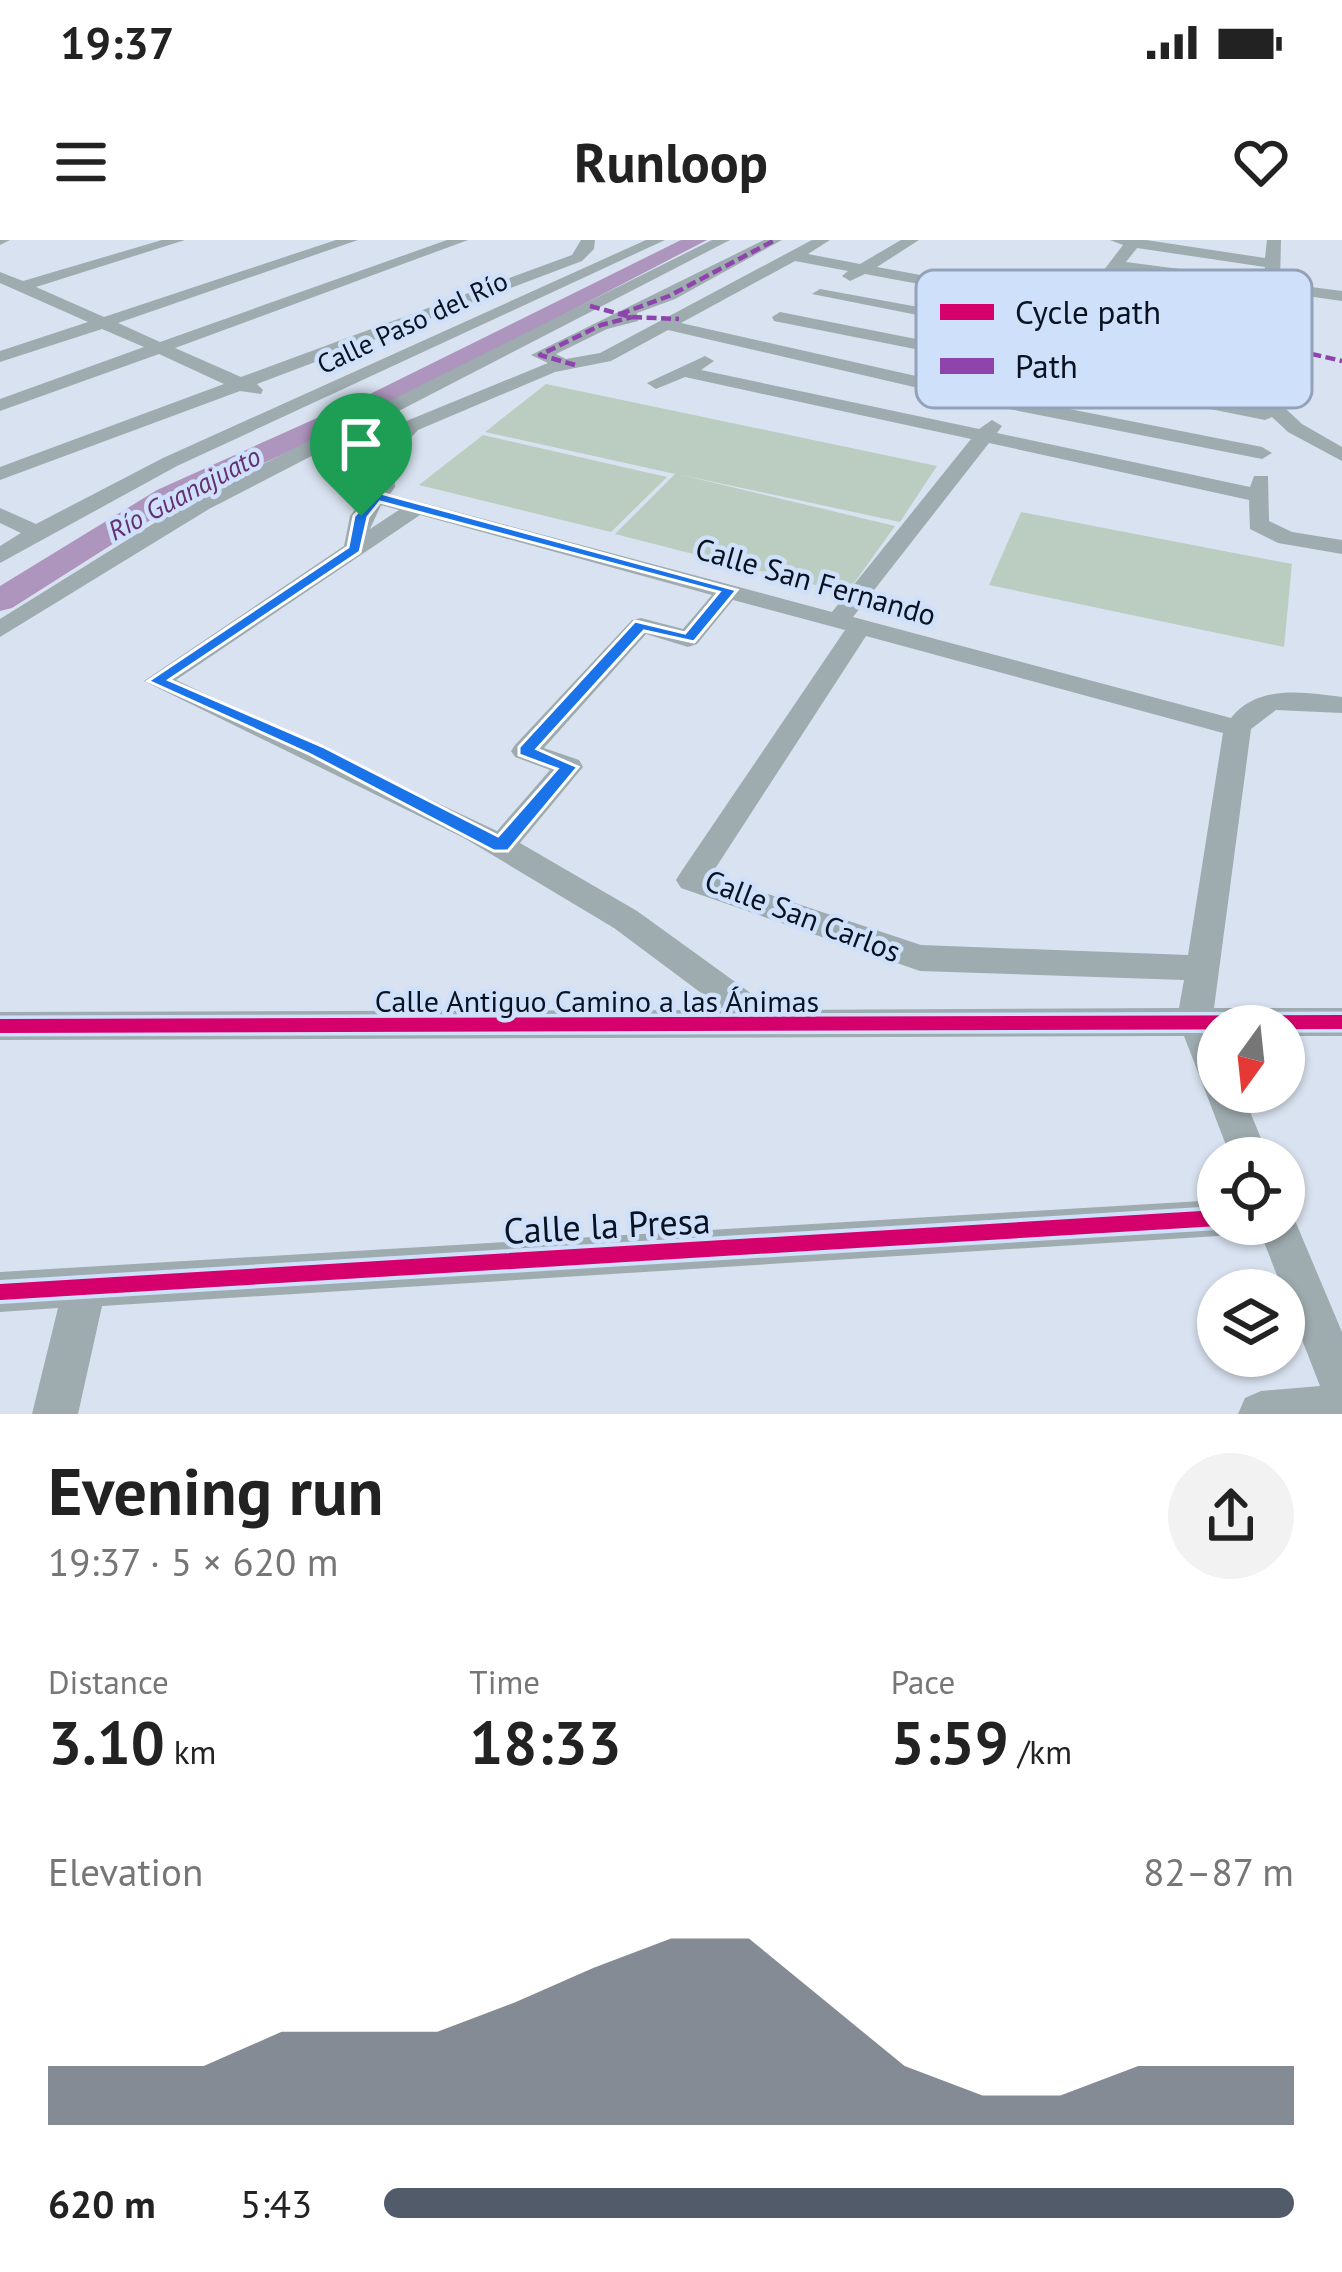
<!DOCTYPE html>
<html lang="en">
<head>
<meta charset="utf-8">
<style>
  body { margin:0; font-family:"PT Sans",sans-serif; background:#f2f2f2; color:#222; height:100vh; display:flex; flex-direction:column; font-size:45px; white-space:nowrap }
  * { box-sizing:border-box; margin:0 }
  p { font-size:39px; color:#767676 }
  .icon { flex:none; width:66px; height:66px; fill:none; stroke:currentColor; stroke-width:2; stroke-linecap:round; stroke-linejoin:round }
  .map { position:relative; height:1174px; overflow:hidden }
  .panel { display:flex; flex-direction:column; background:#fff; flex:1 }
  .panel>* { flex:none }
  .needle { width:78px; rotate:195deg }
  .tools { position:absolute; left:1197px; top:765px; display:grid; gap:24px }
  .tools a { display:grid; place-items:center; width:108px; height:108px; border-radius:50%; background:#fff; box-shadow:0 3px 9px #0004; font-size:60px }
  .pin { position:absolute; display:grid; place-items:center; width:102px; height:102px; color:#fff; margin:-123px -51px; border-radius:50% 50% 50% 0; rotate:-45deg; box-shadow:0 0 12px #0007 }
  .pin .icon { rotate:45deg }
  .round { display:grid; place-items:center; flex:none; width:126px; height:126px; border-radius:63px; background:#f2f2f2 }
  .summary { display:flex; align-items:center; justify-content:space-between; height:204px; padding:0 48px }
  h1 { font-size:66px; font-weight:700; line-height:90px }
  .stats { display:grid; grid-template-columns:repeat(3,1fr); gap:18px; height:204px; padding:12px 48px }
  .stats div { display:grid; align-content:center }
  .stats b { font-size:60px; font-weight:700 }
  .stats small { font-size:33px; font-weight:400 }
  .stats p { font-size:33px }
  .chart { height:336px; padding:24px 48px }
  .chart p { display:flex; justify-content:space-between }
  .chart svg { width:100%; height:216px; margin-top:12px; fill:#525b69; opacity:.7 }
  ul { padding:0 48px; list-style:none; font-size:39px }
  li { display:grid; grid-template-columns:192px 144px 1fr; align-items:center; height:90px }
  li i { height:30px; border-radius:15px; background:#525b69 }
  .status { display:flex; justify-content:space-between; align-items:center; height:84px; padding:0 60px; background:#fff; direction:ltr }
  .status svg { height:33px; fill:currentColor }
  header { display:flex; justify-content:space-between; align-items:center; height:156px; padding:0 48px; background:#fff; font-size:54px; font-weight:700 }
  .map>svg:first-child { display:block }
</style>
</head>
<body>
<div class="status"><b>19:37</b><svg viewBox="0 0 49 12"><path d="M0 12V9h3v3zM5 12V6h3v6zM10 12V3h3v9zM15 12V0h3v12zM26 1h20v11H26zM47 4h2v5h-2z"/></svg></div>
<header><svg class="icon" aria-label="menu" viewBox="0 0 24 24"><path d="M4 6h16M4 12h16M4 18h16"/></svg>Runloop<svg class="icon" aria-label="heart" viewBox="0 0 24 24"><path d="M12 20l-8-8c-3-5 5-10 8-4 3-6 11-1 8 4z"/></svg></header>
<div class="map">
<svg width="1342" height="1174" viewBox="0 0 1342 1174">
  <rect width="100%" height="100%" fill="#d9e2f0"/>
  <path fill="#bbcdc1" d="M546,144L937,226L900,282L677,234L895,286L847,353L615,294L675,234L485,192Z
    M483,195L667,237L611,292L419,245Z
    M1021,272L1292,324L1284,407L989,345Z"/>
  <g fill="none" stroke-linecap="round" stroke-linejoin="round">
    <path fill="#ae95be" fill-rule="evenodd" d="M681,0H707L384,168L179,262L12,368L0,371V346L157,250L366,156Z"/>
    <path fill="#9eabaf" fill-rule="evenodd" d="M0,0H10L0,5Z
      M162,0H185L36,47L104,77L336,0H358L118,83L160,102L447,0H468L175,108L241,137L572,15L581,0H595L594,9L582,21L257,144L263,150L261,154L240,151L0,240V227L224,144L159,114L0,171V159L144,107L102,89L0,122V111L88,82L0,43V32L23,41Z
      M646,0H665L177,226L0,323V306L21,293L0,283V268L36,284L163,218Z
      M712,0H730L209,269L0,397V379L193,259Z
      M764,0H782L675,59L637,73L638,81L607,89L556,114L566,119L600,113L812,0H830L808,14L860,24L901,0H919L877,27L1078,64L1123,5L1110,0H1146L1265,18L1267,0H1281L1280,43L1342,51V61L1279,52L1277,120L1268,125L1259,120L1260,108L1086,75L1071,95L1267,132L1273,133V141L1064,104L1048,125L1262,168L1255,159L1271,155L1302,184L1342,207V221L1288,192L1272,177L1265,180L1041,135L1025,149L1016,143L1025,131L774,81L772,77L780,72L1032,122L1048,101L812,54L820,49L1055,92L1071,72L865,34L850,41L842,36L848,31L795,21L681,83L1009,157L1262,207L1272,213L1262,219L1009,169L668,90L611,121L555,132L418,190L393,217L395,247L390,254L832,372L971,199L685,137L656,149L647,143L705,116L714,121L701,130L979,189L992,180L1002,186L997,193L1250,247L1254,236H1268L1269,281L1292,292L1342,300V314L1278,303L1250,289L1249,260L989,203L853,377L1231,478C1258,444 1304,452 1342,457V473L1276,470L1251,489L1214,768H1342V796H1284V786H1218V852H1242L1269,918H1231L1184,796L0,800V772L724,770L614,688L464,598L144,441L344,306L350,276L373,246V216L404,182L548,123L531,115ZM1137,8L1265,27L1264,40L1126,22ZM1120,30L1263,50L1262,70L1111,42ZM1104,50L1262,79L1261,97L1092,66ZM381,265L399,270L370,289ZM420,275L712,355L683,389L641,378L632,380L515,505L511,511L515,517L550,530L497,591L176,440ZM733,360L845,390L681,632L676,640L681,648L920,731L1184,740L1179,768L774,770L637,671L520,603L583,527L579,520L544,508L646,394L688,407L697,404ZM866,396L1223,493L1188,715L921,705L711,635Z
      M1218,960V984H1235L1232,991L1218,996L102,1066L78,1174H32L58,1068L0,1072V1032Z
      M1284,968L1291,971L1342,1092V1174H1238L1245,1158L1261,1151L1320,1146L1257,984H1284Z"/>
    <path stroke="#8e44ad" stroke-width="4.5" stroke-dasharray="10 4.5" stroke-linecap="butt" d="M590,66L631,77L679,79
      M620,74L669,56L775,0
      M1269,104L1342,121
      M575,125L540,115L601,85L632,77"/>
    <g stroke="#cfe0fa" stroke-width="21">
      <path id="cycleway-far1" d="M0,786L1342,782"/>
    </g>
    <g stroke="#cfe0fa" stroke-width="24">
      <path id="cycleway" d="M0,1052L1218,978"/>
    </g>
    <use href="#cycleway-far1" stroke="#d6006c" stroke-width="14"/>
    <use href="#cycleway" stroke="#d6006c" stroke-width="16"/>
  </g>
  <path fill="#1a73e8" stroke="#fff" stroke-width="3" fill-rule="evenodd" d="M377,252L737,350L694,402L644,391L537,509L578,527L508,611H494L309,514L148,441L348,307L354,276ZM380,262L719,352L685,393L635,381L519,507V515L557,529L498,596L322,506L169,440L360,312L368,277Z"/>
  <g text-anchor="middle" dominant-baseline="central" stroke-width="9" stroke-linejoin="round" paint-order="stroke">
    <g font-size="27" fill="#091221" stroke="#cfe0fa">
      <text transform="translate(412 82) rotate(-25)">Calle Paso del Río</text>
    </g>
    <g font-size="27" font-style="italic" fill="#633072" stroke="#cfe0fa">
      <text transform="translate(184 253) rotate(-28)">Río Guanajuato</text>
    </g>
    <g font-size="30" fill="#091221" stroke="#cfe0fa">
      <text transform="translate(816 341) rotate(16)">Calle San Fernando</text>
      <text transform="translate(803 675) rotate(21)">Calle San Carlos</text>
      <text x="597" y="760">Calle Antiguo Camino a las Ánimas</text>
    </g>
    <g font-size="36" fill="#091221" stroke="#cfe0fa">
      <text transform="translate(607 985) rotate(-3)">Calle la Presa</text>
    </g>
  </g>
  <rect x="916" y="30" width="396" height="138" rx="18" fill="#cfe0fa" stroke="#94a2b9" stroke-width="3"/>
  <rect x="940" y="64" width="54" height="16" fill="#d6006c"/>
  <rect x="940" y="118" width="54" height="16" fill="#8e44ad"/>
  <g font-size="33" fill="#091221">
    <text x="1015" y="84">Cycle path</text>
    <text x="1015" y="138">Path</text>
  </g>
</svg>
<div class="tools">
<a><svg class="needle" viewBox="-14 -14 28 28"><path d="M0-13l5 13h-10z" fill="#e53935"/><path d="M0 13l5-13h-10z" fill="#767676"/></svg></a>
<a><svg class="icon" aria-label="locate" viewBox="0 0 24 24"><circle cx="12" cy="12" r="6"/><path d="M12 2v4M12 18v4M2 12h4M18 12h4"/></svg></a>
<a><svg class="icon" aria-label="layers" viewBox="0 0 24 24"><path d="M12 4l9 5-9 5-9-5zM3 14l9 5 9-5"/></svg></a>
</div>
<div class="pin" style="left:361px;top:276px;background:#1e9e55"><svg class="icon" aria-label="arrive" viewBox="0 0 24 24"><path d="M6 21V4h12l-3 4 3 4H6"/></svg></div>
</div>
<section class="panel">
<div class="summary"><div><h1>Evening run</h1><p>19:37 · 5 × 620 m</p></div><a class="round"><svg class="icon" aria-label="share" viewBox="0 0 24 24"><path d="M12 15V3M7 8l5-5 5 5M5 13v7h14v-7"/></svg></a></div>
<div class="stats">
<div><p>Distance</p><b>3.10<small> km</small></b></div>
<div><p>Time</p><b>18:33</b></div>
<div><p>Pace</p><b>5:59<small> /km</small></b></div>
</div>
<div class="chart"><p><span>Elevation</span>82–87 m</p>
<svg viewBox="0 0 160 44" preserveAspectRatio="none"><path d="M0 44V32L10 32L20 32L30 25L40 25L50 25L60 19L70 12L80 6L90 6L100 19L110 32L120 38L130 38L140 32L150 32L160 32V44z"/></svg>
</div>
<ul>
<li><b>620 m</b>5:43<i style="width:100%"></i></li>
</ul>
</section>
</body>
</html>
